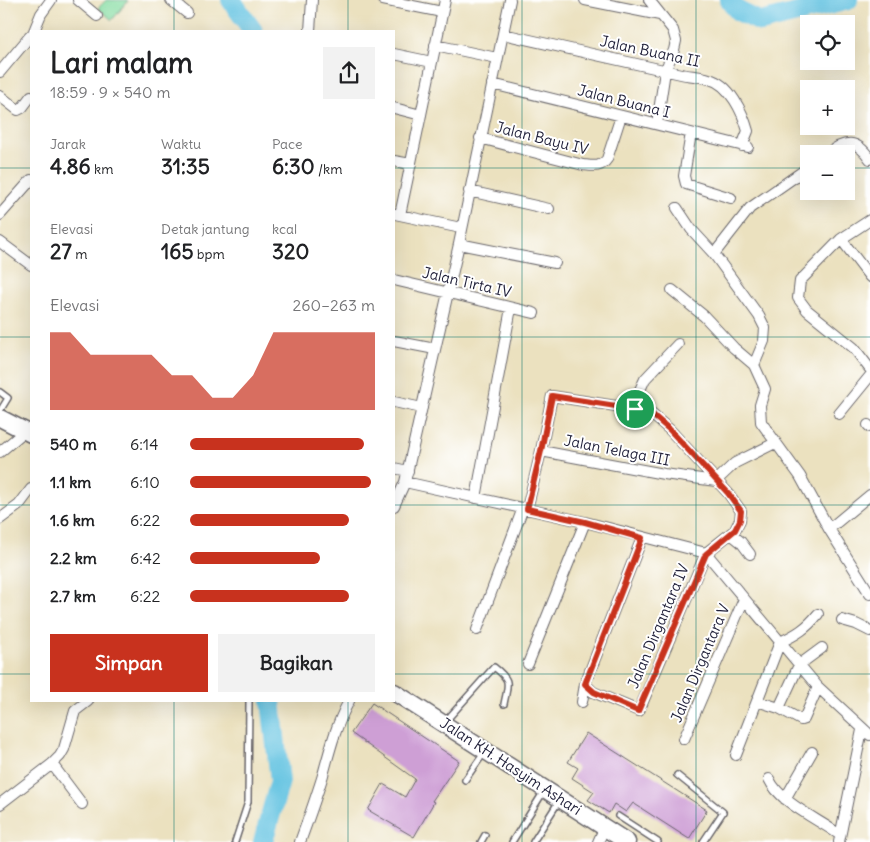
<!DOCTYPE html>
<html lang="id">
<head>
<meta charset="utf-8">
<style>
  body { margin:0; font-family:Delius,sans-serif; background:#f2f2f2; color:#202124; height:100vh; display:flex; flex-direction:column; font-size:19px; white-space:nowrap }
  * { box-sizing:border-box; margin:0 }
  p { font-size:16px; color:#757577 }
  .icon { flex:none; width:28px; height:28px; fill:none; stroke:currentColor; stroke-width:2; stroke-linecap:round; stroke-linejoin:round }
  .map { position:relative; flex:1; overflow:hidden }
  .side { position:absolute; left:30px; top:30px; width:365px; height:672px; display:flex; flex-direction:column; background:#fff; border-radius:0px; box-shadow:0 5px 20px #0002 }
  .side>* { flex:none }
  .tools { position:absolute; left:800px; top:15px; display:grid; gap:10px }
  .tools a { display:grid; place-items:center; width:55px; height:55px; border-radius:0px; background:#fff; box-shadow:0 5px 20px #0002; font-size:25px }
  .pin { position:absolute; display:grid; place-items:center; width:42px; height:42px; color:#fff; margin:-21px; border:2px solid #fff; border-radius:50%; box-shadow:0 1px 5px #0007 }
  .round { display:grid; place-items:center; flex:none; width:52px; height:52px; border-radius:0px; background:#f2f2f2 }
  .headline { display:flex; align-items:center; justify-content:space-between; height:85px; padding:0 20px }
  h1 { font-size:28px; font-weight:700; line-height:38px }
  .stats { display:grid; grid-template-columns:repeat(3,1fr); gap:8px; height:85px; padding:5px 20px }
  .stats div { display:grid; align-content:center }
  .stats b { font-size:21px; font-weight:700 }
  .stats small { font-size:14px; font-weight:400 }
  .stats p { font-size:14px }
  .chart { height:140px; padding:10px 20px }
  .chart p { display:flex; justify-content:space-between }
  .chart svg { width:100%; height:90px; margin-top:5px; fill:#c8321e; opacity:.7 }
  .primary-button { display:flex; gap:10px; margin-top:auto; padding:10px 20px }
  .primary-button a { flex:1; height:58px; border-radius:0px; background:#c8321e; color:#fff; font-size:20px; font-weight:700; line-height:58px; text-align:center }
  .primary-button a+a { background:#f2f2f2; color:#202124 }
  ul { padding:0 20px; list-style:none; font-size:16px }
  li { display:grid; grid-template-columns:80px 60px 1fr; align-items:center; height:38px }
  li i { height:12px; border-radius:6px; background:#c8321e }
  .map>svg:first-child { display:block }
</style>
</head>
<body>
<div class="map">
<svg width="870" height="842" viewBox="0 0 870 842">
  <rect width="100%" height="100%" fill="#fff"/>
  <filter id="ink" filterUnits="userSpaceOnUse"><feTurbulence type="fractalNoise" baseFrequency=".02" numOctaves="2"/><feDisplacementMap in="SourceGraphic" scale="10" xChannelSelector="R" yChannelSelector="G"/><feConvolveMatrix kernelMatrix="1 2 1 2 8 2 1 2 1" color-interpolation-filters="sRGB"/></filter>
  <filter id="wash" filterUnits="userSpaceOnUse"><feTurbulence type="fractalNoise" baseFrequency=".0096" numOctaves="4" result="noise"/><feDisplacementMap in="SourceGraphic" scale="20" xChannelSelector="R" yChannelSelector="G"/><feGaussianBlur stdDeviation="1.12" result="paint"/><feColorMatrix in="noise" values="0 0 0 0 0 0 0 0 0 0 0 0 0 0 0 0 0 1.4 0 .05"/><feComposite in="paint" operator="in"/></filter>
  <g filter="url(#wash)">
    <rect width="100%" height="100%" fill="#ebe1bf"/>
    <path fill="#84dca0" stroke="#537f6e" d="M106,0H127L128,1L112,20L98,8Z"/>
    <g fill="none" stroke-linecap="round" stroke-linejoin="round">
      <path stroke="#63c3e1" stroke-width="20" d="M231,0L253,31
        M729,0L738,11L761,22L848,0
        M263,842L280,781L271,701"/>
    </g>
    <g id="blocks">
      <path fill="#ce9fd5" d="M372,703L459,761L432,801L434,802L414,837L368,810L383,784L405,797L415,779L351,733Z
        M586,733L707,810L689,839L633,803L626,812L614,804L609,813L588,800L594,792L572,778L578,768L568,762Z"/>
    </g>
  </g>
  <g filter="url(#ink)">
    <use href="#blocks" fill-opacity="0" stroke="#686569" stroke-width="1"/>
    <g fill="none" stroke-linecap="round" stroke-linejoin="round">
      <g stroke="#686569" stroke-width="8">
        <path id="service" d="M0,392L8,398L0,411
          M444,723L494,667C512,681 508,683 504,704
          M677,775L723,812L703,842
          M465,780L484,753
          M618,816L658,842
          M235,842L248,802L249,701
          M481,842L485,835
          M512,842L544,791
          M533,842L559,801"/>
      </g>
      <g stroke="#686569" stroke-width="12">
        <path id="minor" d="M78,0L97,16
          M171,0L187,13
          M383,0L442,12
          M585,0L660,15
          M649,0L673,30L676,41L674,50L665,71L657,124
          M34,31L41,14L51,0
          M310,31L312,0
          M503,34L681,74C690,76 700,76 709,79C730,84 743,113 748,131L742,146
          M435,45L497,58
          M394,54L432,62
          M0,72L31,35
          M492,84L748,147
          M0,96L18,110L22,108L31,96
          M394,108L421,115
          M691,133L684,176L686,184L731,198
          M480,138L583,165C593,166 601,168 607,159L621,116
          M827,154C845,140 857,139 870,159
          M394,161L411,164
          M469,191L549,209
          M677,208L691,229L714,254L759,316L765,328L764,341L754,365L765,389L760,405L761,422L800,476L829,529L870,594
          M395,214L461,228
          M0,215L31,180
          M400,215L445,0
          M870,220L841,239L800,281L798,298L807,310L854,348L870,369
          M841,239L870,277
          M0,242L31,265
          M459,244L555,263
          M714,254L750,208L809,167
          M394,280L534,313
          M672,290L704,316L734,348L754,365
          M394,341L435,349
          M394,402L422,408
          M635,409L639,392L645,379L678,344
          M839,414L870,376
          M868,425L870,427
          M541,451L664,474L716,481
          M0,452L25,431
          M394,468L408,471
          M716,481L735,463L775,443
          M405,482L585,522L706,553L818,687L870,735
          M476,498L511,308
          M394,506L405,482L459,244L510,0
          M527,509L541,451L552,396L648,411L670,430L728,493L741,511L740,520L735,530L706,553L639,711L593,692L585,684
          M0,519L19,505L31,489
          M829,529L870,495
          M731,534L741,542L750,554
          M842,620L856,624L870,631
          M477,630L523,508
          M528,664L585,522
          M757,701L779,708L801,720L804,719L818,687
          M582,702L585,684L642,538
          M779,708L799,665L822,648
          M684,739L744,599
          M736,755L780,642C796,635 807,628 818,614
          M52,764L82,804
          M769,779C780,803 818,819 840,835
          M785,799L812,752
          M0,804L52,764L60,756L64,749L75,711L88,701
          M300,842C308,820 316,798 323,775C330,749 336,725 349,701
          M598,842L605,827
          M839,842L862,730"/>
      </g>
      <g stroke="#686569" stroke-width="19">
        <path id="primary" d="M0,418L31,434
          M394,692L627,842"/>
      </g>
      <use href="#service" stroke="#fff" stroke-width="5"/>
      <use href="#minor" stroke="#fff" stroke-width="10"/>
      <use href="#primary" stroke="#fff" stroke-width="16"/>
    </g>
  </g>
  <g fill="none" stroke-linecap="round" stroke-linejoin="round" filter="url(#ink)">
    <g stroke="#fff" stroke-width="10">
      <path id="route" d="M552,396L648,411L670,430L728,493L741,511L740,520L735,530L706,554L638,711L594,692L585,684L642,538L585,522L527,509L541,451Z"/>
    </g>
    <use href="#route" stroke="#c8321e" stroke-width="6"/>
  </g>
  <path fill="none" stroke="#0f766e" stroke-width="1" stroke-opacity="0.55" d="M174,0V31M348,0V31M522,0V842M696,0V842M0,168H31M394,168H809M846,168H870M0,337H31M394,337H870M0,505H31M394,505H870M0,674H31M394,674H870M174,701V842M348,701V842"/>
  <g text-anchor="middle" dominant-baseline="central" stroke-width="4" stroke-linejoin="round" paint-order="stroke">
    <g font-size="15" fill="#22223b" stroke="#fff">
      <text transform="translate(650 51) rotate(12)">Jalan Buana II</text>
      <text transform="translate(624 101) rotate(14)">Jalan Buana I</text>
      <text transform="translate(542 138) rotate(14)">Jalan Bayu IV</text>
      <text transform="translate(467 282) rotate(13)">Jalan Tirta IV</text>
      <text transform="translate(617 450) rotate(11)">Jalan Telaga III</text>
      <text transform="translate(658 626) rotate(-67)">Jalan Dirgantara IV</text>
      <text transform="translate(700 663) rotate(-67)">Jalan Dirgantara V</text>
      <text transform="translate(511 766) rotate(33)">Jalan KH. Hasyim Ashari</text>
    </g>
  </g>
</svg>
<div class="tools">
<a><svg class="icon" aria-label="locate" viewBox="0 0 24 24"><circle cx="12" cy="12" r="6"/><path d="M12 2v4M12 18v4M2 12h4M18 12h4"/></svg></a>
<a>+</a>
<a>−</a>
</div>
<div class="pin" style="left:635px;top:409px;background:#1e9e55"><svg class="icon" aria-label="arrive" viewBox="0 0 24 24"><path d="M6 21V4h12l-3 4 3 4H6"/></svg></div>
<section class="side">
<div class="headline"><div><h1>Lari malam</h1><p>18:59 · 9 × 540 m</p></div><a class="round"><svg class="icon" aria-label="share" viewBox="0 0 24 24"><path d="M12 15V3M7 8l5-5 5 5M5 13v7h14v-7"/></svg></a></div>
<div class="stats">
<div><p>Jarak</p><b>4.86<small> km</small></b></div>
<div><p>Waktu</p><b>31:35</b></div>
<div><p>Pace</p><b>6:30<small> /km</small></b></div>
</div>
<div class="stats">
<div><p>Elevasi</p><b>27<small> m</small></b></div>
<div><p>Detak jantung</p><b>165<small> bpm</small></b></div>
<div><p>kcal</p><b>320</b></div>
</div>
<div class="chart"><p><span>Elevasi</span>260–263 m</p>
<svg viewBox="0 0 160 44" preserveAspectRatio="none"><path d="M0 44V6L10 6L20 17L30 17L40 17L50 17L60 27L70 27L80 38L90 38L100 27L110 6L120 6L130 6L140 6L150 6L160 6V44z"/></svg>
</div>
<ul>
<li><b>540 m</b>6:14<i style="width:94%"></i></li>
<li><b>1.1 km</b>6:10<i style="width:98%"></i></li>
<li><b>1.6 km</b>6:22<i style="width:86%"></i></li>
<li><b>2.2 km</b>6:42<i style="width:70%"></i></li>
<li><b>2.7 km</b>6:22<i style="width:86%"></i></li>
</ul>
<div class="primary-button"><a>Simpan</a><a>Bagikan</a></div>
</section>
</div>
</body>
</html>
